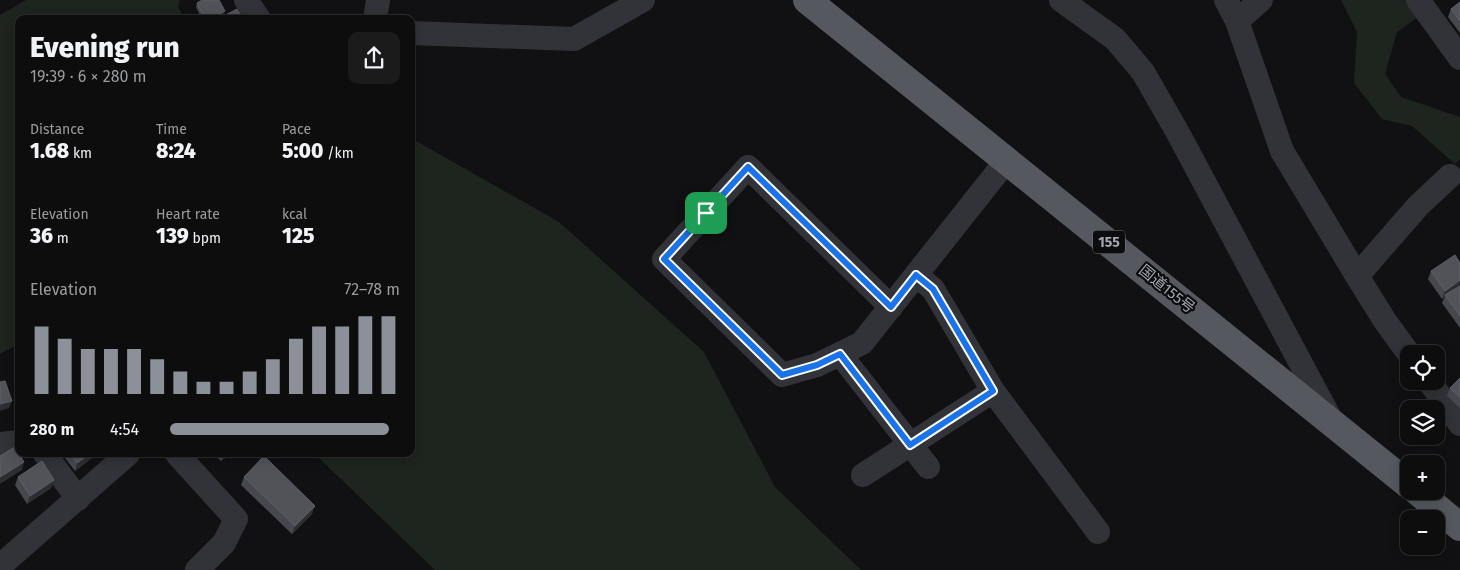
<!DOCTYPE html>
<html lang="en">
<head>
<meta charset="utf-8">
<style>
  body { margin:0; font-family:"Fira Sans","Noto Sans JP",sans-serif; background:#1b1b1c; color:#f1f3f6; height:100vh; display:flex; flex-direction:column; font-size:19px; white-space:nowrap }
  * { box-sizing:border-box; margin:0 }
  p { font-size:16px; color:#9a9c9e }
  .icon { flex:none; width:28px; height:28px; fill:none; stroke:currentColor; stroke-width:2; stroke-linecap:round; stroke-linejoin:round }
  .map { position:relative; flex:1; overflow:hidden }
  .drawer { position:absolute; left:15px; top:15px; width:400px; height:442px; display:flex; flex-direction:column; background:#0d0d0e; border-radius:10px; box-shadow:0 2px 12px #0003,0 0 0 1px #2d2d2e }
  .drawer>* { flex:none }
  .buttons { position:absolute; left:1400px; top:345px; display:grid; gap:10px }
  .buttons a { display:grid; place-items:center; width:45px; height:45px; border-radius:10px; background:#0d0d0e; box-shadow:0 2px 12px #0003,0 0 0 1px #2d2d2e; font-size:25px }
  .pin { position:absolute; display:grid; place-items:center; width:42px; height:42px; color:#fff; margin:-21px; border-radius:10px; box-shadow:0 2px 8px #0006 }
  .round { display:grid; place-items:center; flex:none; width:52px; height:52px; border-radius:10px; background:#1b1b1c }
  .head { display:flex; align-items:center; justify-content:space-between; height:85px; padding:0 15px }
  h1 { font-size:28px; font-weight:800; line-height:38px }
  .stats { display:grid; grid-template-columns:repeat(3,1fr); gap:8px; height:85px; padding:5px 15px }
  .stats div { display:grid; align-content:center }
  .stats b { font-size:21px; font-weight:800 }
  .stats small { font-size:14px; font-weight:400 }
  .stats p { font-size:14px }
  .chart { height:140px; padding:10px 15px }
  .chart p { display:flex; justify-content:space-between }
  .chart svg { width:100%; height:90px; margin-top:5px; stroke:#8c9099; stroke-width:6 }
  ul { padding:0 15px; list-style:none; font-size:16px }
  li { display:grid; grid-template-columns:80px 60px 1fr; align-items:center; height:38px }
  li i { height:12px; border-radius:6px; background:#8c9099 }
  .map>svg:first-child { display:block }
</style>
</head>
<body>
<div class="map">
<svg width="1460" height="570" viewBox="0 0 1460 570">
  <rect width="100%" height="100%" fill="#111113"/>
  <path fill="#1d251e" d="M26,0H180L178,7L185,19H19V344L0,354V15Z
    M1341,0H1410L1421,15L1397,32L1385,74L1401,97L1460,117V159L1455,164L1412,126L1382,119L1354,83L1357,32Z
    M411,138L559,222L704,352L775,487L861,570H435L315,454H411Z"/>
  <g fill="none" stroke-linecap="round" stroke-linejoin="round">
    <path stroke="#323338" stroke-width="24" d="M246,0L259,19
      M1061,0L1115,39L1143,72L1178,133L1331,420
      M1226,0L1237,21L1282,151L1357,276L1385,321L1409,354
      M1418,0L1460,58
      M375,19L378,0
      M1237,21L1261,0
      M411,33L574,39L643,0
      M916,275L933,289L993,391L1098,532
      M1357,276L1418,206L1450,176
      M891,307L748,167L664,259L782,375L817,365L862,343L1007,160
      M840,354L928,467
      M1429,381L1460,424
      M0,444L19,442
      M45,454L78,499
      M177,454L236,519L224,543L197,570
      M863,475L993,391
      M0,566L128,454"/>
    <path stroke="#565860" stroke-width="28" d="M807,0L1409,485
      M1417,491L1460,527"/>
  </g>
  <path fill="#47484e" d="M1460,2V33L1448,17L1451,9Z
    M197,3L223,15L216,19H202L196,7Z
    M1460,263V328L1442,303L1445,296L1442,299L1428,279L1431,271Z
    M1460,378V408L1447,396L1450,388Z
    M62,454H97L75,471Z
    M214,454H230L221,461Z
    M18,477L54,480L51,488L27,504L15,485Z
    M244,477L312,514L292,534L241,485Z"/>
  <path fill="#2d2e32" d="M225,11L223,15L216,19H210Z
    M1460,280V286L1445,295V296L1442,299L1445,291Z
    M12,401L9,408L0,411V404Z
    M90,454H97L75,471L77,463Z
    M223,454H230L221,461Z
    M24,462L22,470L0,484V477Z
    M54,480L51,488L27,504L30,496Z
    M315,506L312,514L292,534L295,526Z"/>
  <path fill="#515359" stroke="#5d6067" d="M202,0H219L225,11L210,19H205L197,3Z
    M1460,2V21L1451,9Z
    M237,9L243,19H218Z
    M1455,255L1460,263V280L1445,291L1431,271Z
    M1460,286V316L1445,295Z
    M1460,378V397L1450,388Z
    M5,381L12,401L0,404V382Z
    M15,447L24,462L0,477V456Z
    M71,454H90L77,463Z
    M264,456L315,506L295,526L244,477Z
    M42,461L54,480L30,496L18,477Z"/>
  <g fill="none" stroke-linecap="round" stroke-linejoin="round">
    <g stroke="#fff" stroke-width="10">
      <path id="route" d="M748,167L891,307L916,275L933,289L993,391L910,445L840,354L817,365L782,375L664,259Z"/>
    </g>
    <use href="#route" stroke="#1a73e8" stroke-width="6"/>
  </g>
  <g text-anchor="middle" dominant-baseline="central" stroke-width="4.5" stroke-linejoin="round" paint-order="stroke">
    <rect fill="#0c0c0d" stroke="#757a82" stroke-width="1" x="1093" y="230.5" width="32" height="23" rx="4"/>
    <g font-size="14" font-weight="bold" fill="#a2a9b4">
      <text x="1109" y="242">155</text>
    </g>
    <g font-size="15" fill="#a2a9b4" stroke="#0c0c0d">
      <text transform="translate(1167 289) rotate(39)">国道155号</text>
    </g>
  </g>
</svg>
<div class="buttons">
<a><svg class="icon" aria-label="locate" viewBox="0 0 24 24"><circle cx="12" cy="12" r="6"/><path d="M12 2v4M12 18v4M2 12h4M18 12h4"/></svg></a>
<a><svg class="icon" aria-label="layers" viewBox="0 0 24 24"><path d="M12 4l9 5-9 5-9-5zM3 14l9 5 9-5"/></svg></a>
<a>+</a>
<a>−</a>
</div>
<div class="pin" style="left:706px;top:213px;background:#1e9e55"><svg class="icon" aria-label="arrive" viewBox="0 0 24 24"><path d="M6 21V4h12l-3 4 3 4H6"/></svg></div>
<section class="drawer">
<div class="head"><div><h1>Evening run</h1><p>19:39 · 6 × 280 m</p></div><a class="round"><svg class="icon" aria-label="share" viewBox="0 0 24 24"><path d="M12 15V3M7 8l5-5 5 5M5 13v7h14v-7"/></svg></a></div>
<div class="stats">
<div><p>Distance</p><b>1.68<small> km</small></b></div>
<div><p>Time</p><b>8:24</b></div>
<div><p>Pace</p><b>5:00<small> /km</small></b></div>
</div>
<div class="stats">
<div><p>Elevation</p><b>36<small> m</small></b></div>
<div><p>Heart rate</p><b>139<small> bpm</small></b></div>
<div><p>kcal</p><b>125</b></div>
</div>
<div class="chart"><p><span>Elevation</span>72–78 m</p>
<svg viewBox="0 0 160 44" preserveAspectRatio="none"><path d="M5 44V11M15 44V17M25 44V22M35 44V22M45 44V22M55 44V27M65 44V33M75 44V38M85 44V38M95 44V33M105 44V27M115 44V17M125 44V11M135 44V11M145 44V6M155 44V6"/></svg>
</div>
<ul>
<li><b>280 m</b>4:54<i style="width:95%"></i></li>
</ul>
</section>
</div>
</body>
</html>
